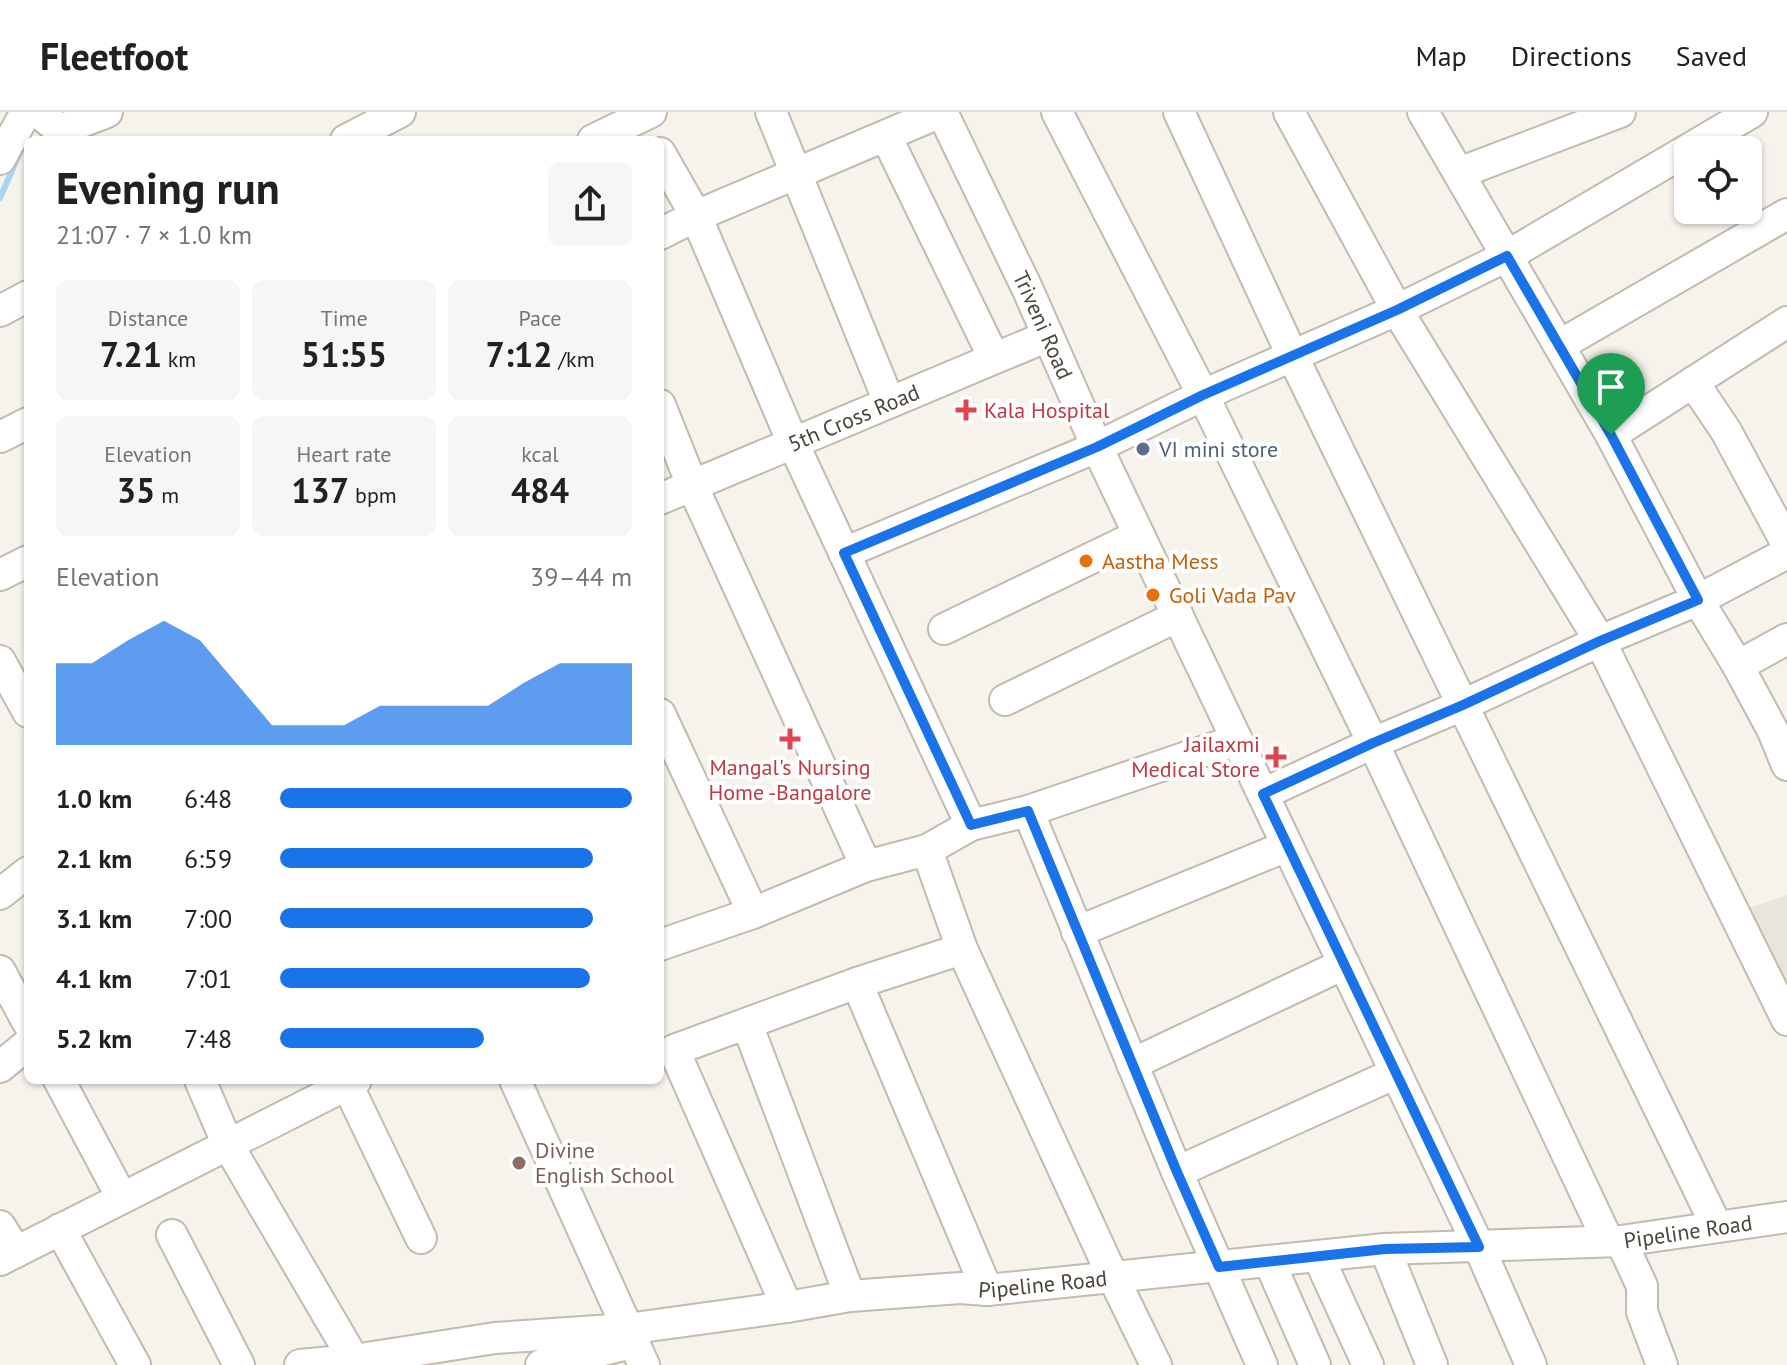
<!DOCTYPE html>
<html lang="en">
<head>
<meta charset="utf-8">
<style>
  body { margin:0; font-family:"PT Sans",sans-serif; background:#f6f6f6; color:#202124; height:100vh; display:flex; flex-direction:column; font-size:30px; white-space:nowrap }
  * { box-sizing:border-box; margin:0 }
  p { font-size:26px; color:#757577 }
  .icon { flex:none; width:44px; height:44px; fill:none; stroke:currentColor; stroke-width:2; stroke-linecap:round; stroke-linejoin:round }
  .map { position:relative; flex:1; overflow:hidden }
  .panel { position:absolute; left:24px; top:24px; width:640px; height:948px; display:flex; flex-direction:column; background:#fff; border-radius:12px; box-shadow:0 2px 6px #0004 }
  .panel>* { flex:none }
  .tools { position:absolute; left:1674px; top:24px; display:grid; gap:16px }
  .tools a { display:grid; place-items:center; width:88px; height:88px; border-radius:12px; background:#fff; box-shadow:0 2px 6px #0004; font-size:40px }
  .pin { position:absolute; display:grid; place-items:center; width:68px; height:68px; color:#fff; margin:-82px -34px; border-radius:50% 50% 50% 0; rotate:-45deg; box-shadow:0 0 8px #0007 }
  .pin .icon { rotate:45deg }
  .round { display:grid; place-items:center; flex:none; width:84px; height:84px; border-radius:12px; background:#f6f6f6 }
  .head { display:flex; align-items:center; justify-content:space-between; height:136px; padding:0 32px }
  h1 { font-size:44px; font-weight:800; line-height:60px }
  .figures { display:grid; grid-template-columns:repeat(3,1fr); gap:12px; height:136px; padding:8px 32px }
  .figures div { display:grid; align-content:center; border-radius:12px; background:#f6f6f6; text-align:center }
  .figures b { font-size:34px; font-weight:800 }
  .figures small { font-size:22px; font-weight:400 }
  .figures p { font-size:22px }
  .chart { height:224px; padding:16px 32px }
  .chart p { display:flex; justify-content:space-between }
  .chart svg { width:100%; height:144px; margin-top:8px; fill:#1a73e8; opacity:.7 }
  ul { padding:0 32px; list-style:none; font-size:26px }
  li { display:grid; grid-template-columns:128px 96px 1fr; align-items:center; height:60px }
  li i { height:20px; border-radius:10px; background:#1a73e8 }
  header { display:flex; align-items:center; gap:48px; box-sizing:border-box; height:112px; padding:0 40px; background:#fff; border-bottom:2px solid #e0e0e0 }
  header strong { font-size:38px }
  nav { display:flex; gap:44px; margin-inline-start:auto; font-size:28px }
  .map>svg:first-child { display:block }
</style>
</head>
<body>
<header>
<strong>Fleetfoot</strong>
<nav><a>Map</a><a>Directions</a><a>Saved</a></nav>
</header>
<div class="map">
<svg width="1787" height="1253" viewBox="0 0 1787 1253">
  <rect width="100%" height="100%" fill="#f6f3ec"/>
  <path fill="#eae5da" d="M1787,783V896L1740,799Z"/>
  <g fill="none" stroke-linecap="round" stroke-linejoin="round">
    <path stroke="#a9d4f2" stroke-width="6" d="M0,86L22,36"/>
    <g stroke="#c2bbae" stroke-width="34">
      <g id="minor">
        <path d="M38,0L60,18L107,0"/>
        <path d="M771,0L889,290"/>
        <path id="s1" d="M942,0L1027,176L1097,335L1479,1135L1531,1253"/>
        <path d="M1057,0L1203,283L1373,631L1608,1129"/>
        <path d="M1179,0L1292,243L1717,1115"/>
        <path d="M1289,0L1397,198L1600,529L1787,908"/>
        <path d="M1423,0L1611,323L1698,488L1738,554L1773,619L1787,653"/>
        <path d="M886,24L994,246"/>
        <path d="M346,28L400,0"/>
        <path d="M593,28L651,0"/>
        <path d="M660,41L696,104L793,331L971,713"/>
        <path d="M0,47L26,0"/>
        <path d="M1459,61L1620,0"/>
        <path d="M660,122L696,104L941,0"/>
        <path d="M0,199L28,184"/>
        <path d="M1560,233L1787,102"/>
        <path d="M1693,270L1726,319L1787,432"/>
        <path d="M660,293L692,373L866,754"/>
        <path d="M1611,323L1787,210"/>
        <path d="M0,325L28,311"/>
        <path id="s2" d="M660,387L1048,224"/>
        <path d="M844,441L1097,335L1203,283L1397,198L1507,144L1752,0"/>
        <path d="M0,463L28,449"/>
        <path d="M944,517L1139,423"/>
        <path d="M0,549L28,600"/>
        <path d="M1738,554L1787,527"/>
        <path d="M1005,588L1178,504"/>
        <path d="M660,602L753,801"/>
        <path d="M1263,682L1373,631L1463,593L1600,529L1698,488L1787,441"/>
        <path d="M1028,699L1177,1060L1262,1253"/>
        <path d="M927,738L962,837L1113,1165L1156,1253"/>
        <path d="M0,782L28,760"/>
        <path d="M1077,820L1287,734"/>
        <path d="M660,833L753,801L866,754L927,738L971,713L1028,699L1237,628"/>
        <path d="M0,859L28,911"/>
        <path d="M857,871L987,1178"/>
        <path d="M747,912L850,1184"/>
        <path d="M1132,952L1344,852"/>
        <path d="M0,955L28,932"/>
        <path d="M59,968L122,1086"/>
        <path d="M200,968L228,1033L354,1248"/>
        <path d="M345,968L421,1126"/>
        <path d="M515,968L644,1253"/>
        <path d="M1177,1060L1396,961"/>
        <path d="M0,1114L16,1140"/>
        <path d="M60,1117L135,1253"/>
        <path d="M172,1123L239,1253"/>
        <path d="M1621,1129L1642,1174V1200L1662,1253"/>
        <path d="M1385,1137L1432,1253"/>
        <path d="M1318,1144L1368,1253"/>
        <path d="M0,1148L356,968"/>
        <path d="M1269,1149L1315,1253"/>
        <path d="M787,1195L674,938L857,871L962,837"/>
        <path id="s3" d="M300,1253L354,1248L495,1226L627,1217L787,1195L850,1184L960,1176L987,1178L1385,1137L1621,1129L1787,1105"/>
        <path d="M541,1253L632,1231"/>
      </g>
    </g>
    <use href="#minor" stroke="#fff" stroke-width="30"/>
  </g>
  <g fill="none" stroke-linecap="round" stroke-linejoin="round">
    <g stroke="#fff" stroke-width="16">
      <path id="route" d="M1507,144L1611,323L1698,488L1600,529L1463,593L1373,631L1263,682L1479,1135L1385,1137L1219,1155L1177,1060L1028,699L971,713L844,441L1097,335L1203,283L1397,198Z"/>
    </g>
    <use href="#route" stroke="#1a73e8" stroke-width="10"/>
  </g>
  <g fill="#e0444e" stroke="#fff" stroke-width="3">
    <path d="M962 286h8v8h8v8h-8v8h-8v-8h-8v-8h8z"/>
    <path d="M786 615h8v8h8v8h-8v8h-8v-8h-8v-8h8z"/>
    <path d="M1272 633h8v8h8v8h-8v8h-8v-8h-8v-8h8z"/>
  </g>
  <circle fill="#5c6f8a" stroke="#fff" stroke-width="3" cx="1143" cy="337" r="8"/>
  <g fill="#e8710a" stroke="#fff" stroke-width="3">
    <circle cx="1086" cy="449" r="8"/>
    <circle cx="1153" cy="483" r="8"/>
  </g>
  <circle fill="#8d6e63" stroke="#fff" stroke-width="3" cx="519" cy="1051" r="8"/>
  <g text-anchor="middle" dominant-baseline="central" stroke-width="8" stroke-linejoin="round" paint-order="stroke">
    <g font-size="22" fill="#4b4439" stroke="#fff">
      <text stroke="none"><textPath href="#s1" startOffset="236">Triveni Road</textPath></text>
      <text stroke="none"><textPath href="#s2" startOffset="210">5th Cross Road</textPath></text>
      <text stroke="none"><textPath href="#s3" startOffset="1396">Pipeline Road</textPath></text>
      <text stroke="none"><textPath href="#s3" startOffset="748">Pipeline Road</textPath></text>
    </g>
    <g font-size="22" fill="#be3a42" stroke="#fff" text-anchor="start">
      <text x="984" y="298">Kala Hospital</text>
      <text x="1260" y="632" text-anchor="end">Jailaxmi<tspan x="1260" dy="25">Medical Store</tspan></text>
      <text x="790" y="655" text-anchor="middle">Mangal's Nursing<tspan x="790" dy="25">Home -Bangalore</tspan></text>
    </g>
    <g font-size="22" fill="#4e5e75" stroke="#fff" text-anchor="start">
      <text x="1159" y="337">VI mini store</text>
    </g>
    <g font-size="22" fill="#c56008" stroke="#fff" text-anchor="start">
      <text x="1102" y="449">Aastha Mess</text>
      <text x="1169" y="483">Goli Vada Pav</text>
    </g>
    <g font-size="22" fill="#785e54" stroke="#fff" text-anchor="start">
      <text x="535" y="1038">Divine<tspan x="535" dy="25">English School</tspan></text>
    </g>
  </g>
</svg>
<div class="tools">
<a><svg class="icon" aria-label="locate" viewBox="0 0 24 24"><circle cx="12" cy="12" r="6"/><path d="M12 2v4M12 18v4M2 12h4M18 12h4"/></svg></a>
</div>
<div class="pin" style="left:1611px;top:323px;background:#1e9e55"><svg class="icon" aria-label="arrive" viewBox="0 0 24 24"><path d="M6 21V4h12l-3 4 3 4H6"/></svg></div>
<section class="panel">
<div class="head"><div><h1>Evening run</h1><p>21:07 · 7 × 1.0 km</p></div><a class="round"><svg class="icon" aria-label="share" viewBox="0 0 24 24"><path d="M12 15V3M7 8l5-5 5 5M5 13v7h14v-7"/></svg></a></div>
<div class="figures">
<div><p>Distance</p><b>7.21<small> km</small></b></div>
<div><p>Time</p><b>51:55</b></div>
<div><p>Pace</p><b>7:12<small> /km</small></b></div>
</div>
<div class="figures">
<div><p>Elevation</p><b>35<small> m</small></b></div>
<div><p>Heart rate</p><b>137<small> bpm</small></b></div>
<div><p>kcal</p><b>484</b></div>
</div>
<div class="chart"><p><span>Elevation</span>39–44 m</p>
<svg viewBox="0 0 160 44" preserveAspectRatio="none"><path d="M0 44V19L10 19L20 12L30 6L40 12L50 25L60 38L70 38L80 38L90 32L100 32L110 32L120 32L130 25L140 19L150 19L160 19V44z"/></svg>
</div>
<ul>
<li><b>1.0 km</b>6:48<i style="width:100%"></i></li>
<li><b>2.1 km</b>6:59<i style="width:89%"></i></li>
<li><b>3.1 km</b>7:00<i style="width:89%"></i></li>
<li><b>4.1 km</b>7:01<i style="width:88%"></i></li>
<li><b>5.2 km</b>7:48<i style="width:58%"></i></li>
</ul>
</section>
</div>
</body>
</html>
